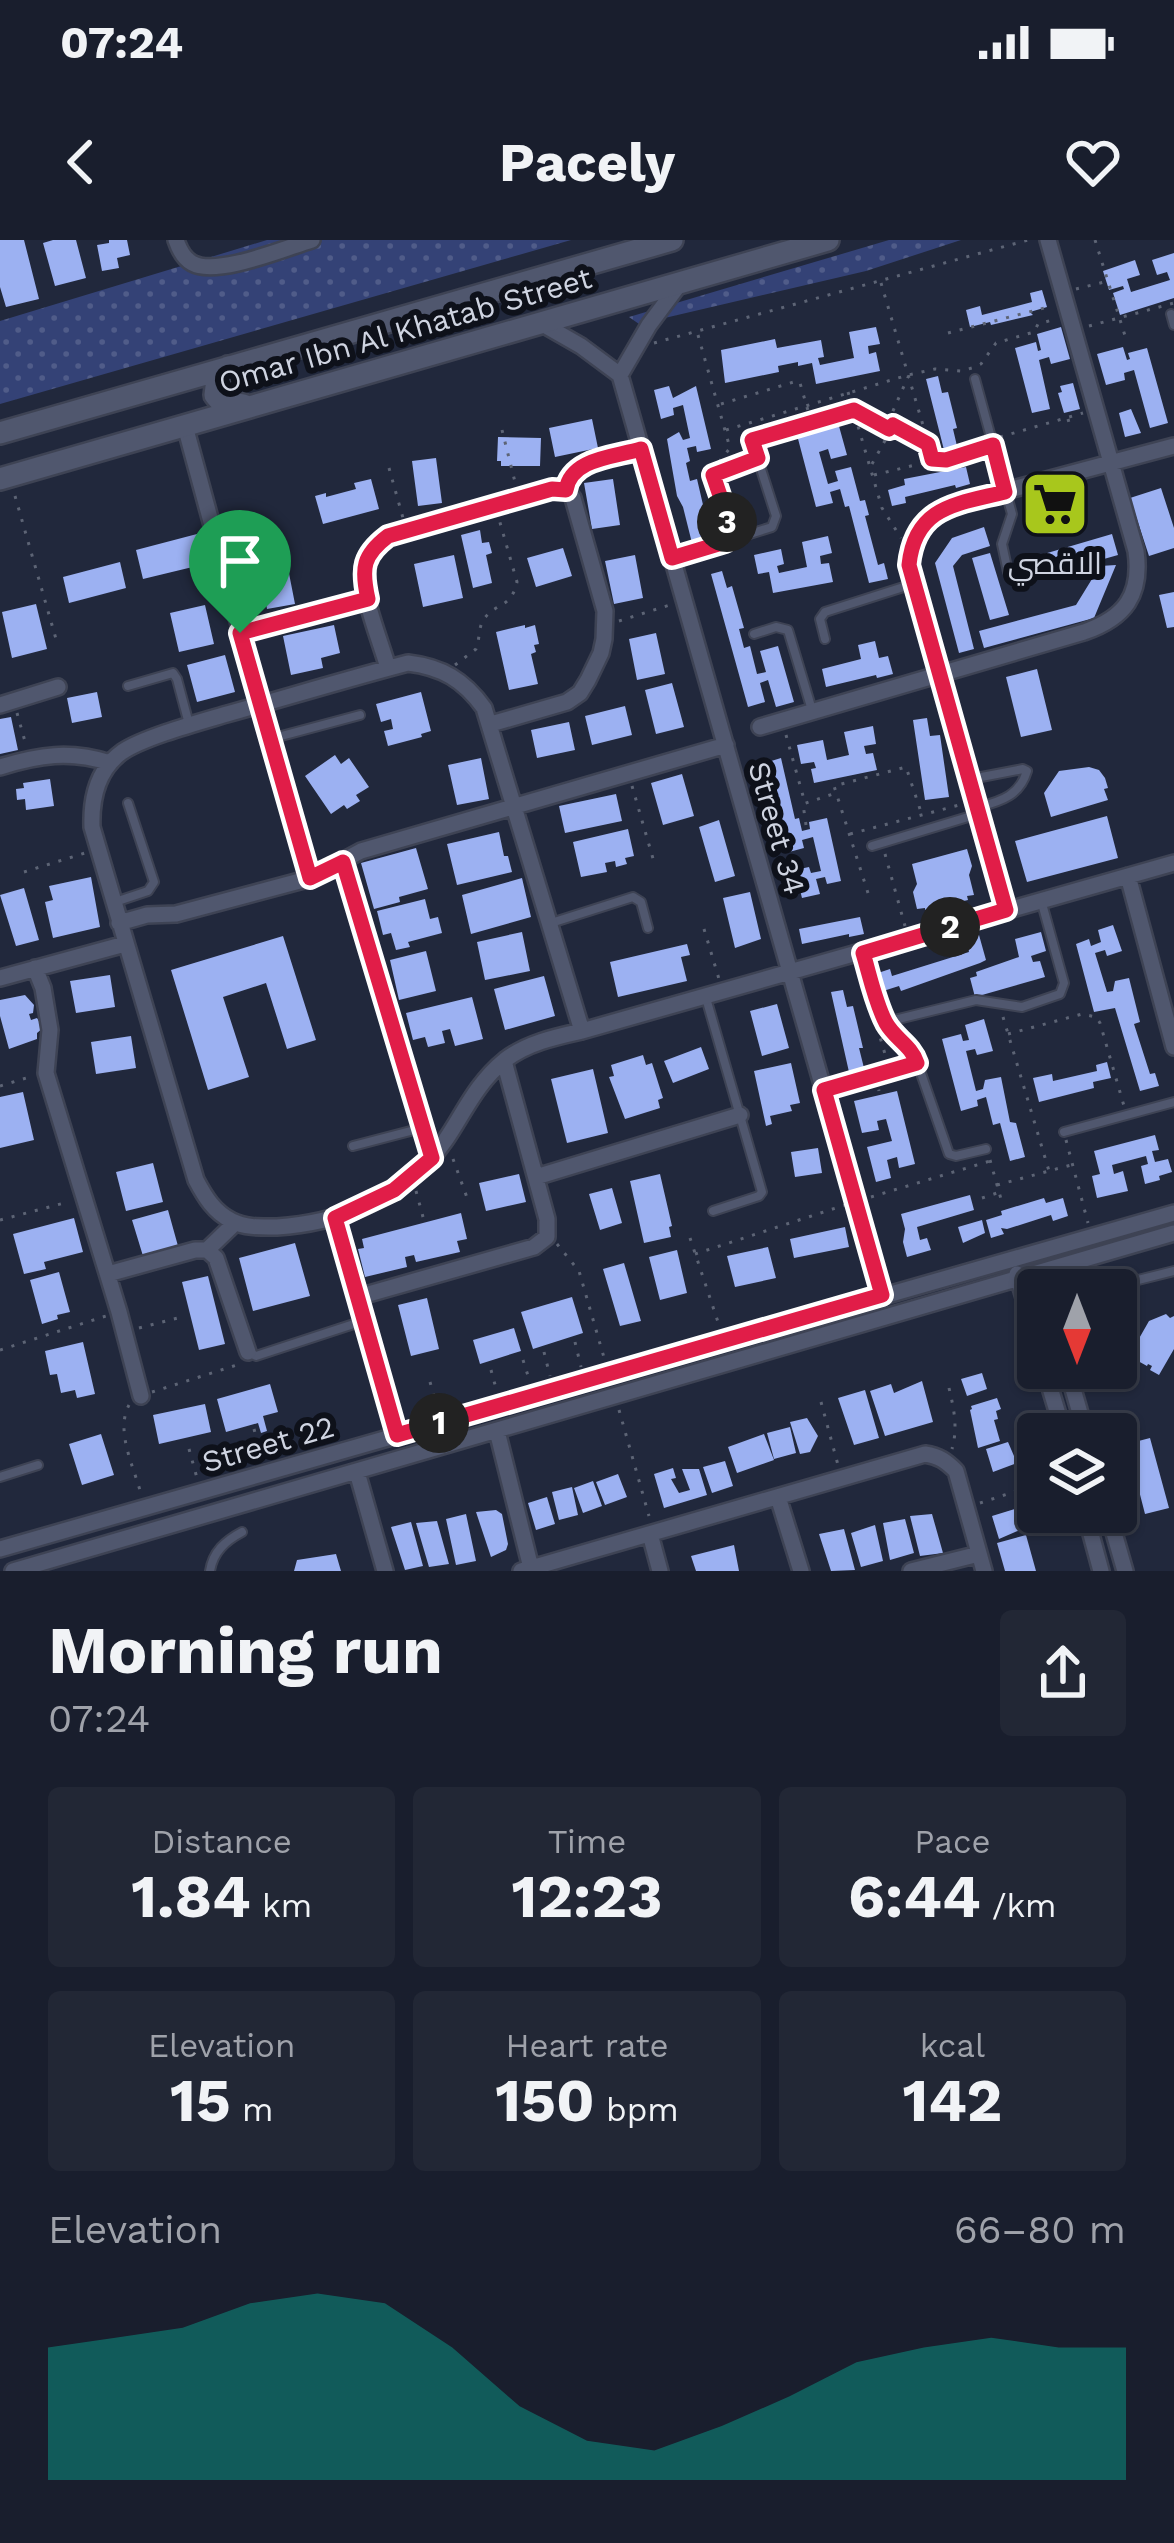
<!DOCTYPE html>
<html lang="en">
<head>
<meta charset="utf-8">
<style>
  body { margin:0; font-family:"Work Sans",Cairo,sans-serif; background:#222735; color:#f1f3f6; height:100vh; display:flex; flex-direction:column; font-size:45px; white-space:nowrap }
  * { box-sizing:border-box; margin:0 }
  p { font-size:39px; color:#9fa2aa }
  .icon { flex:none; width:66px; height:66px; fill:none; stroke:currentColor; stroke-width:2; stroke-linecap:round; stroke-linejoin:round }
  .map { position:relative; height:1331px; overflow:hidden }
  .panel { display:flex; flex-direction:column; background:#191e2d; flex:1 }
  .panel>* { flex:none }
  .needle { width:78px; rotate:180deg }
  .controls { position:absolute; left:1017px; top:1029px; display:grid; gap:24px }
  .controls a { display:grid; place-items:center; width:120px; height:120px; border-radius:12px; background:#191e2d; box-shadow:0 3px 9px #0004,0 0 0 3px #373c49; font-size:60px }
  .pin { position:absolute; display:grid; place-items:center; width:102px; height:102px; color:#fff; margin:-123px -51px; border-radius:50% 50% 50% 0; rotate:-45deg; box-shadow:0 0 12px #0007 }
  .pin .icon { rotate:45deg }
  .km { position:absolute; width:60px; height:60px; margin:-30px; border-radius:50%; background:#222; color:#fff; font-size:33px; line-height:60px; text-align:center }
  .round { display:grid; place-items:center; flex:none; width:126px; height:126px; border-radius:12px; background:#222735 }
  .summary { display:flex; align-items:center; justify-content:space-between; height:204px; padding:0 48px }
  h1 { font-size:66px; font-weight:700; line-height:90px }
  .stats { display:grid; grid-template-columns:repeat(3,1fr); gap:18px; height:204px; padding:12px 48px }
  .stats div { display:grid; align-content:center; border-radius:12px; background:#222735; text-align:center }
  .stats b { font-size:60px; font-weight:700 }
  .stats small { font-size:33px; font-weight:400 }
  .stats p { font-size:33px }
  .chart { height:336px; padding:24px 48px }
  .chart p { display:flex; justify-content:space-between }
  .chart svg { width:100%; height:216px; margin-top:12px; fill:#0f766e; opacity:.7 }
  .status { display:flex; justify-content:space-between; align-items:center; height:84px; padding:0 60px; background:#191e2d; direction:ltr }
  .status svg { height:33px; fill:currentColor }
  header { display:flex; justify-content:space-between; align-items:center; height:156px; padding:0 48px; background:#191e2d; font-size:54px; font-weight:700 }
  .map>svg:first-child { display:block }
</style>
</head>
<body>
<div class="status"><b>07:24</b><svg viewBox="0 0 49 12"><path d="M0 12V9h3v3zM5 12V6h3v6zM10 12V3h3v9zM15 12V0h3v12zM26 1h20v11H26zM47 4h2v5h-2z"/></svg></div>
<header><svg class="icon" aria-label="back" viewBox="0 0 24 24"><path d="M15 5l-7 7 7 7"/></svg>Pacely<svg class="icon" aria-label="heart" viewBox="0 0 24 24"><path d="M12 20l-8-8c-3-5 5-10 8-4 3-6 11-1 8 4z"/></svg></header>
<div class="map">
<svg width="1174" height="1331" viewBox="0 0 1174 1331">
  <defs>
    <pattern id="grass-dots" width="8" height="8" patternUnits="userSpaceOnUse" patternTransform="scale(3)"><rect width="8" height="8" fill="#344276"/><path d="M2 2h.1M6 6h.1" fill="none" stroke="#505c89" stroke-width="1.8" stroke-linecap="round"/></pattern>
  </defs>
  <rect width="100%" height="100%" fill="#21283c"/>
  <path fill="url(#grass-dots)" d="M267,0H571L0,164V81Z
    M889,0H961L866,31L639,84L629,77Z"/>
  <path fill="#9cb1f2" d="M0,0H24L39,59L6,67L0,47Z
    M53,0H76L86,38L55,46L43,3Z
    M109,0H127L130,15L117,18L119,28L102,31L97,5L109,3Z
    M1174,13V58L1120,75L1113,53L1124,49L1123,46L1109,50L1103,31L1135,20L1140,35L1127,39L1131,52L1170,40L1167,32L1157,35L1152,20Z
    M1042,50L1047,67L1030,72L1033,75L991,85L990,82L970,87L966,70L980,66L982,75L1032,62L1030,53Z
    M876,87L880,104L868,106L869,114L876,112L880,131L816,144L812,123L798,126V122L778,126L779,132L725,143L721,110L775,99L777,108L821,100L824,117L818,118L820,125L854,118L849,92Z
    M1061,87L1070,119L1051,124L1049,117L1039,120L1050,169L1032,173L1015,108L1036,102L1038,111L1041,110L1037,94Z
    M1123,107L1127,120L1130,119L1128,113L1147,108L1168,183L1150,188L1134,130L1124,133L1125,140L1106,145L1097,114Z
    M938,136L942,153L948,152L957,188L953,189L957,206L944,210L926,139Z
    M1073,143L1080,169L1064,173L1058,153L1062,152L1060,146Z
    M669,146L673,158L696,146L711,209L697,212L696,206L687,208L690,221L686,223L690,241L697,239L707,282L704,284L708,301L693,307L683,267L677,256L667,199L679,192L683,200L690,198L683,165L673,168L674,175L661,179L654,150Z
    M1131,169L1141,193L1125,197L1119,173Z
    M592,179L598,208L555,217L549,188Z
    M837,179L847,215L831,219L828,209L819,212L828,244L838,241L835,231L851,227L860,261L865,260L869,275L865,276L878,325L884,323L888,339L869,343L849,266L845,267L840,249L830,252L833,263L816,267L797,195L822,188L821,183Z
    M498,197L541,198L540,226H501V221H497Z
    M436,218L442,263L418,266L412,221Z
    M966,227L970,244L956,248L955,245L905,257L906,263L892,266L888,250L905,245L904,239Z
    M371,239L379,269L323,284L315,256L326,253V257L356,249L354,243Z
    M613,239L620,285L592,289L584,243Z
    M1161,248L1174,288V308L1149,316L1130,258Z
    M984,287L990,306L962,315L953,326L974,409L959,413L935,323L952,298Z
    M480,290L482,303L489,302L492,313L486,315L492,343L473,348L461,295Z
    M197,294L205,324L143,339L136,310Z
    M1112,294L1118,315L1026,341L1020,321Z
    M828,296L832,313L820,316L821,324L829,323L833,342L773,353L769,332L758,334L754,315L781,309L784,324L777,326L779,333L807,327L802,302Z
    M563,308L572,336L536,347L527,318Z
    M990,313L1009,375L990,380L972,318Z
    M454,315L463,358L423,367L414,324Z
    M635,315L643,358L614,364L605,321Z
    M286,318L295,364L267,369L259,323Z
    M120,322L126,348L69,363L63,337Z
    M1116,325L1094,378L984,408L979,391L1076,365L1100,326Z
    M722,331L727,348L732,346L744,388L739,389L744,408L750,406L757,434L766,432L760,411L778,406L794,462L776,467L768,440L760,443L765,462L748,467L711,334Z
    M1174,352V387L1167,388L1159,355Z
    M36,364L47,409L12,418L2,372Z
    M205,365L214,404L179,412L170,373Z
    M334,385L340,413L321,418L323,428L291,435L283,396Z
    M525,385V388L535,385L539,404L534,405L536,412L531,414L538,444L509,450L496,392Z
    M656,393L665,434L637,440L629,399Z
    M875,401L879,418L888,416L893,434L877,438L876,435L826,447L822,429L861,419L858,405Z
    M225,415L235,452L197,462L187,425Z
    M1037,429L1052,490L1021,497L1006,437Z
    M672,443L684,487L656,494L645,450Z
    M97,452L102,477L72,483L67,458Z
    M421,452L431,491L421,494L422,497L388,506L384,491L393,489L391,479L381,482L376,464Z
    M625,466L632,495L592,505L585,476Z
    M11,477L18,510L0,514V479Z
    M927,478L930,496L940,495L949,557L925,560L913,480Z
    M569,482L575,510L537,518L531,490Z
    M873,486L876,504L864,506L866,514L873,513L877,530L814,543L811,529L816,528L814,522L801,524L797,505L823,500L827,520L849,515L844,492Z
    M335,515L341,524L349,518L369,547L356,555L360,561L347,569L344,565L331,574L305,536Z
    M481,518L489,559L457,565L448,525Z
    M781,518L795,579L799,578L802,591L810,589L809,582L827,578L841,641L827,644L825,637L816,639L820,654L802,658L795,630L809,627L811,633L821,631L813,597L802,600L804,608L789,612L768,522Z
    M1089,527L1099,530L1105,538L1108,548L1104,549L1108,560L1051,577L1044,553L1059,531Z
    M682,534L694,576L663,585L651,543Z
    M50,539L54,566L26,570L25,559L17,560L16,549L24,548L23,543Z
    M616,554L622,581L565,593L559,566Z
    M1107,576L1118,618L1027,642L1015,601Z
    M719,580L735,636L715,642L699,587Z
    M628,589L634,616L625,618L627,624L616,627L615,621L605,623L607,632L581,637L573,602Z
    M499,592L504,616H508L512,632L457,645L447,604Z
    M416,608L428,649L399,657L400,662L374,669L361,623Z
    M967,609L972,626L969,635L974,655L967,656L968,660L925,670V668L917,669L913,652L917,644L912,624Z
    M91,637L100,687L53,698L45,662L53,660L49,646Z
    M522,638L531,677L471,694L462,655Z
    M24,648L39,700L16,706L0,655Z
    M750,652L761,699L735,708L723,658Z
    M425,659L430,679L438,677L442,693L408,702L410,707L396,710L391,693L383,695L377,671Z
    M860,677L864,694L849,697V694L802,704L799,689Z
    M1113,685L1122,711L1107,716L1105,710L1095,713L1107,752L1113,751L1115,741L1129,738L1140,782L1134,784L1150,834L1155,833L1159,846L1140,851L1115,768L1094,772L1076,704L1089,699L1091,706L1101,702L1098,690Z
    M522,692L530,731L485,740L477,702Z
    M1041,692L1046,711L1031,716L1033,722L1040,721L1045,737L975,757L970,738L977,736L976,732L1019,717L1015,699Z
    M979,695L986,720L980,723L901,751L899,746L880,752L875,734L890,729L892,736L969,712L966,700Z
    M283,696L316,800L287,809L266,743L223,757L249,837L208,850L171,730Z
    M687,704L690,715L681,717L687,741L618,757L610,722Z
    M426,711L436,751L399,760L390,720Z
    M110,735L115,767L76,773L70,741Z
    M544,736L555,776L505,790L494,749Z
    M843,750L847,767L853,766L863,808H859L864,828L849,832L831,752Z
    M25,755L34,765L33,773L29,774L31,780L37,778L43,788L37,793V799L9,809L0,776V760Z
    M472,757L483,799L455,806L450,789L442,791L445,803L428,807L425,797L413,800L406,773Z
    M777,764L789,808L762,816L750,771Z
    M984,779L993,811L977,815L975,809L966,811L976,851L983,849L985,840L1001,837L1010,882L1016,883L1025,917L1010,921L1000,883L993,885L986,857L977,860L978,866L961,871L942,799L961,794L963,801L969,800L965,785Z
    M131,796L136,828L96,834L91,802Z
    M701,807L709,829L673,843L664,821Z
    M643,815L646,825L652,823L663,858L658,860L660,868L625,879L609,837L614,836L611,825Z
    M1107,822L1111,838L1093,842L1094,848L1039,862L1033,838L1052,834L1053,841L1097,831L1096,825Z
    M791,823L800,863L790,865L792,871L770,876L772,884L766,886L754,831Z
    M593,829L608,893L567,903L551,839Z
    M897,851L915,924L899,928L897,917L887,920L891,938L876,942L867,907L892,901L886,879L877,881L879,890L862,893L854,861Z
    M23,852L34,900L0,908V857Z
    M1155,895L1159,910L1152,911L1155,922L1168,919L1172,932L1159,936L1160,940L1145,944L1141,926L1148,924L1146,916L1112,925L1114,934L1123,931L1128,951L1097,958L1092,936L1100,934L1094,911Z
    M818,908L822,933L795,937L791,912Z
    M153,923L163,962L126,971L116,932Z
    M519,934L526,962L486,971L479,943Z
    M660,934L672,986L669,987L671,997L644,1003L630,941Z
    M612,948L622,983L600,990L589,954Z
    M970,955L974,970L917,987L920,1000L927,998L931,1010L907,1017L903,1002L905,989L901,974Z
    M1044,958L1046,963L1063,958L1068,976L1053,981L1051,975L1007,989L1001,988L1004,994L991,998L986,980L1002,975L1001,971Z
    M168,970L178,1006L143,1016L132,980Z
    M461,973L467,999L457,1001L460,1012L416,1022L414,1015L405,1017L407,1027L365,1037L358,1009L364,1008L362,999Z
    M74,978L83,1012L44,1022L46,1029L24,1034L13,994Z
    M982,980L985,993L963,1003L958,987Z
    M845,987L849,1007L794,1018L790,999Z
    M295,1003L310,1056L253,1071L239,1018Z
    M768,1007L776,1038L735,1047L727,1016Z
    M677,1010L687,1053L660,1060L649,1017Z
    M624,1023L641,1081L620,1086L603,1029Z
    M59,1032L70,1072L57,1075L58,1079L42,1084L30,1040Z
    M208,1036L225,1104L199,1110L182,1042Z
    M572,1057L583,1093L533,1109L521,1072Z
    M427,1058L439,1109L411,1116L398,1065Z
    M1166,1074L1170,1078L1174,1076V1109L1159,1135L1150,1130L1152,1126L1148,1124L1147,1126L1129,1116L1149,1081Z
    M514,1088L521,1111L480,1124L473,1100Z
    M83,1102L95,1154L77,1158L75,1150L61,1153L57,1134L50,1135L45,1111Z
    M982,1133L987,1149L967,1156L961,1139Z
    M922,1141L933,1182L885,1196L870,1151L891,1144L894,1153Z
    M270,1144L278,1172L263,1176L267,1191L261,1193L258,1183L226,1192L217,1159Z
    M865,1150L879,1198L854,1205L838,1158Z
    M997,1158L1001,1169L996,1171L998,1179L994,1180L1000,1201L978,1208L970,1170L972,1169L971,1166Z
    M205,1164L211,1192L159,1204L153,1175Z
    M807,1178L818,1196L810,1212L800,1214L790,1182Z
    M790,1187L796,1213L774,1219L767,1193Z
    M101,1194L114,1235L82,1245L69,1204Z
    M764,1194L774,1220L737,1233L728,1207Z
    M1150,1198L1169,1268L1145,1274L1127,1204Z
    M1008,1202L1017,1223L993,1232L986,1209Z
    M725,1221L733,1246L712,1253L703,1227Z
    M673,1228L676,1238L671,1239L679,1253L690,1250L682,1229H699L707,1255L664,1268L654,1234Z
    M618,1234L627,1257L605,1265L596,1242Z
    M593,1241L602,1266L583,1273L574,1248Z
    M572,1247L578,1275L559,1280L552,1252Z
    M547,1257L555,1284L536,1290L528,1263Z
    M1021,1267L1027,1287L999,1299L992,1276Z
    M496,1270L502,1274L508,1304L506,1310L491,1317L476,1272Z
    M466,1274L476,1321L456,1325L446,1279Z
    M932,1274L943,1313L920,1316L910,1276Z
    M905,1279L914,1313L890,1320L883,1283Z
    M437,1281L449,1324L429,1327L416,1283Z
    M411,1282L423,1326L405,1330L391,1287Z
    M875,1285L883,1321L861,1327L851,1293Z
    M844,1289L855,1330L831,1331L819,1294Z
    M1026,1295L1036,1331H1005L997,1303Z
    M734,1305L739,1331H696L691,1316Z
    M336,1314L341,1331H294L297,1320Z"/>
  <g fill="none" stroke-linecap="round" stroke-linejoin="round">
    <g stroke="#3e4354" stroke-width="12">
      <path id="lane" d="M1171,74L1174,85
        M975,139L1012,274L1002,304L1008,332
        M674,318L772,287L776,276L752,201
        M754,394L776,387L788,390L812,470
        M825,399L820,379L825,372L913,344
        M128,446L173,433L177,439L189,484
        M270,499L360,475
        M971,539L1023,529L1027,531C1020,555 1002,561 979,567
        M872,606L978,574
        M115,662L148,651L154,642L128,563
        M551,683L633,657L641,662L648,688
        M863,713L884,779L915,816L949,914L956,916L986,909
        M706,758L762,952L759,956L713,971
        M886,782L976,760L1022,767L1060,754L1064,743L1041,660
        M1064,892L1174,862
        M353,906L422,888
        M1138,1040L1174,1031
        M248,1112L256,1116L363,1081
        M1116,1223L1130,1268
        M0,1237L38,1225
        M210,1331C213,1312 225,1301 242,1292"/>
    </g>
    <g stroke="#3e4354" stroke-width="20">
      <path id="street" d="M176,0C179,9 183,18 192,23C216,37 285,8 312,0
        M539,82L581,106L620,135
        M620,135L882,1055
        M620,135L649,85L681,42
        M185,186L270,499L311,638
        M408,423C442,427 464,440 484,468L582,791C555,797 527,803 505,820C467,851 459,890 427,923C387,964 334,983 277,987C262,987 246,988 232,981C214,972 205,957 196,940L92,587C91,559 97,530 122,512C144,497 200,482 227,474C288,457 347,439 408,423Z
        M388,428C381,402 359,351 364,325C367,311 378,303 388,295L552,249L566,250L573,258L605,371L604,399L601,413L588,440L580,453L567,462L491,484
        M0,465L58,447
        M760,487L1084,392C1125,378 1142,355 1136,311L1048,0
        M0,527C39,515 70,510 110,523
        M343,622L432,918
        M1128,636L1174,807
        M1006,670L909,325C912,296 923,280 949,266L1174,206
        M119,683L147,675L176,674L311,638L361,611L726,505
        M35,728L43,748L50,790L46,833L119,1072L141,1156
        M0,738L125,704
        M582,791L1174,623
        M536,937L740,875
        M335,978L397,1195
        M207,1010L216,1018L248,1112
        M108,1034L195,1010H207L235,983
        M1017,1034L1038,1106
        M358,1057L534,1007L547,997V979L504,821
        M1044,1128L1064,1194
        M1067,1128L1086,1194
        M497,1191L531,1328
        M357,1232L385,1331
        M778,1257L801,1331
        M1085,1272L1101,1331
        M1108,1272L1125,1331
        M650,1294L660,1331
        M0,1309L1174,973
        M13,1331L1174,993
        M521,1331L925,1214C939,1216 946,1221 956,1231L984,1331
        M911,1331L979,1314"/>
    </g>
    <g stroke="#3e4354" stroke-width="26">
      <path id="secondary" d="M228,127L217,139L215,155L220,161L244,165
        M0,193L672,0
        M0,239L828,0"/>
    </g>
    <path stroke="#5d6475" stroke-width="3" stroke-dasharray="3 9" stroke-linecap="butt" d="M1095,0L1127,102
      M881,43L933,219
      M1076,49L1108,41
      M1089,86L1174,63
      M948,93L1052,66
      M698,95L730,208L712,231L724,263L726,293
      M654,103L1028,0
      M848,152L882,268L901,298
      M721,164L797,141L800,143L811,181
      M1068,179L1071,190
      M888,182L908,137
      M889,182L893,185L890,189L886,187Z
      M893,185L928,204
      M502,190L516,246
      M726,190L908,135L935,129L961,131L972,128L981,124L996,103L1034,92L1038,84L1056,79
      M1000,197L1083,173
      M759,198L854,170L887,188
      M872,224L892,188
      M389,228L403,278
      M571,234L583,225L628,213
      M714,234L751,221
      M874,235L981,209
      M15,256L56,399
      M619,381L673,364
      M254,389L355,362
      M455,425L476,409C480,400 478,387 484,379C496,362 511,369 517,342L499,279
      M17,473L26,505
      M786,495L805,563
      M632,546L654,622
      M806,585L803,564L833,554
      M850,594L963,564
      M885,614L905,686
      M24,632L85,613
      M868,653L834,546L906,527L922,575
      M704,689L719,739
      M1003,777L1049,931
      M877,787L890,831
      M1008,794L1082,774L1096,777L1100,783L1124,866
      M876,838L879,851
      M0,846L33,836
      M839,846L910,825
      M1066,900L1088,983
      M453,919L469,963
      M990,920L1001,959
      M997,945L1071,925
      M416,951L423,977
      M871,957L990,921
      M982,958L997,953
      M0,980L68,962
      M690,998L720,1088
      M557,1004L579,1031L605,1121
      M695,1014L845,965
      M139,1088L178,1078
      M575,1102L581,1127
      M0,1110L106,1076
      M544,1112L550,1136
      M523,1120L530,1142
      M491,1130L497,1152
      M430,1142L438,1169
      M949,1148C954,1169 958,1188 952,1209
      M152,1152L240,1124
      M821,1162L838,1225
      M129,1165C115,1191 134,1227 141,1254
      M619,1170L649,1276
      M254,1189L262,1219
      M189,1209L197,1238
      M980,1263L1038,1244"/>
    <use href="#lane" stroke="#50576e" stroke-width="8"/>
    <use href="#street" stroke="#50576e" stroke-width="15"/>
    <use href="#secondary" stroke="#50576e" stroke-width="21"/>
  </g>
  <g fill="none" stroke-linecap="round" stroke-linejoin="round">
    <g stroke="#fff" stroke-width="24">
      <path id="route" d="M854,170L889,189L893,185L928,204L932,219L946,220L993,205L1005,252C957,264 915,266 909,325L1006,670L863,713C870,736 875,762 886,783C895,799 911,805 917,823L824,850L882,1055L397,1195L335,978L394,950L432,918L343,622L310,638L240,393L368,359C361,328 363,315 388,296L552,249L566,250C571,218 615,217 641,209L672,318L725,302L727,276L713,235L758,218L752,200Z"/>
    </g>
    <use href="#route" stroke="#e11d48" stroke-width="15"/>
  </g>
  <defs>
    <g id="supermarket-square" transform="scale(3.45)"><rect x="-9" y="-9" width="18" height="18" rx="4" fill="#a8c71c" stroke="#0e111a"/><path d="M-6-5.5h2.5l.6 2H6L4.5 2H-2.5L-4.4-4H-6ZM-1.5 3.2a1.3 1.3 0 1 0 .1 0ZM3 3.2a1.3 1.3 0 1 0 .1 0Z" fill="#111"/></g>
  </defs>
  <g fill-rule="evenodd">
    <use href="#supermarket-square" x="1055" y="264"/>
  </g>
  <g text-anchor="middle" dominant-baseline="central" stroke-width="12" stroke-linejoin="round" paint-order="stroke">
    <g font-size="30" fill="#cfd4e1" stroke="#0e111a">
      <text transform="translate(405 90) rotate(-16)">Omar Ibn Al Khatab Street</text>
      <text transform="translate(777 588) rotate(74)">Street 34</text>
      <text transform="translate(268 1204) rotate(-16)">Street 22</text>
    </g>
    <g font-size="30" fill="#cfd4e1" stroke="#0e111a">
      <text x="1055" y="323">الاقصي</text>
    </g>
  </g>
</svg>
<div class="controls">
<a><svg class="needle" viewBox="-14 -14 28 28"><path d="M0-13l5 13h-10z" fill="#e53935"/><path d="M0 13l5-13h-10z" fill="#9fa2aa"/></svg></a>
<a><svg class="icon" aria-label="layers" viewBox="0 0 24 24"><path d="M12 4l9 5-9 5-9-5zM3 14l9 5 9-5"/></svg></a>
</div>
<div class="pin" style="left:240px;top:393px;background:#1e9e55"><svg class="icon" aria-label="arrive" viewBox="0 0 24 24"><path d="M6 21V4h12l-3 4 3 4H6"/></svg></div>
<b class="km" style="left:439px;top:1183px">1</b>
<b class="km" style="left:950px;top:687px">2</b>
<b class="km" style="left:727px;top:282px">3</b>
</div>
<section class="panel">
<div class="summary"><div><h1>Morning run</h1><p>07:24</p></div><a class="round"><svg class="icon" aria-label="share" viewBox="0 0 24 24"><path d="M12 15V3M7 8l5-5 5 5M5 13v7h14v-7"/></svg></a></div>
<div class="stats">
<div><p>Distance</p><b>1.84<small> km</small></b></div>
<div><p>Time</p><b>12:23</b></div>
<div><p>Pace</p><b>6:44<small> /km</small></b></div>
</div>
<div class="stats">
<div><p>Elevation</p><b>15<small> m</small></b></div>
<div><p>Heart rate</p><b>150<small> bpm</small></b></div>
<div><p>kcal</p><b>142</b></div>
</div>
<div class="chart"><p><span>Elevation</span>66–80 m</p>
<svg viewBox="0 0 160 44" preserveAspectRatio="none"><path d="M0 44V17L10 15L20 13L30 8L40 6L50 8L60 17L70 29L80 36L90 38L100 33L110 27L120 20L130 17L140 15L150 17L160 17V44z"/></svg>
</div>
</section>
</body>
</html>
